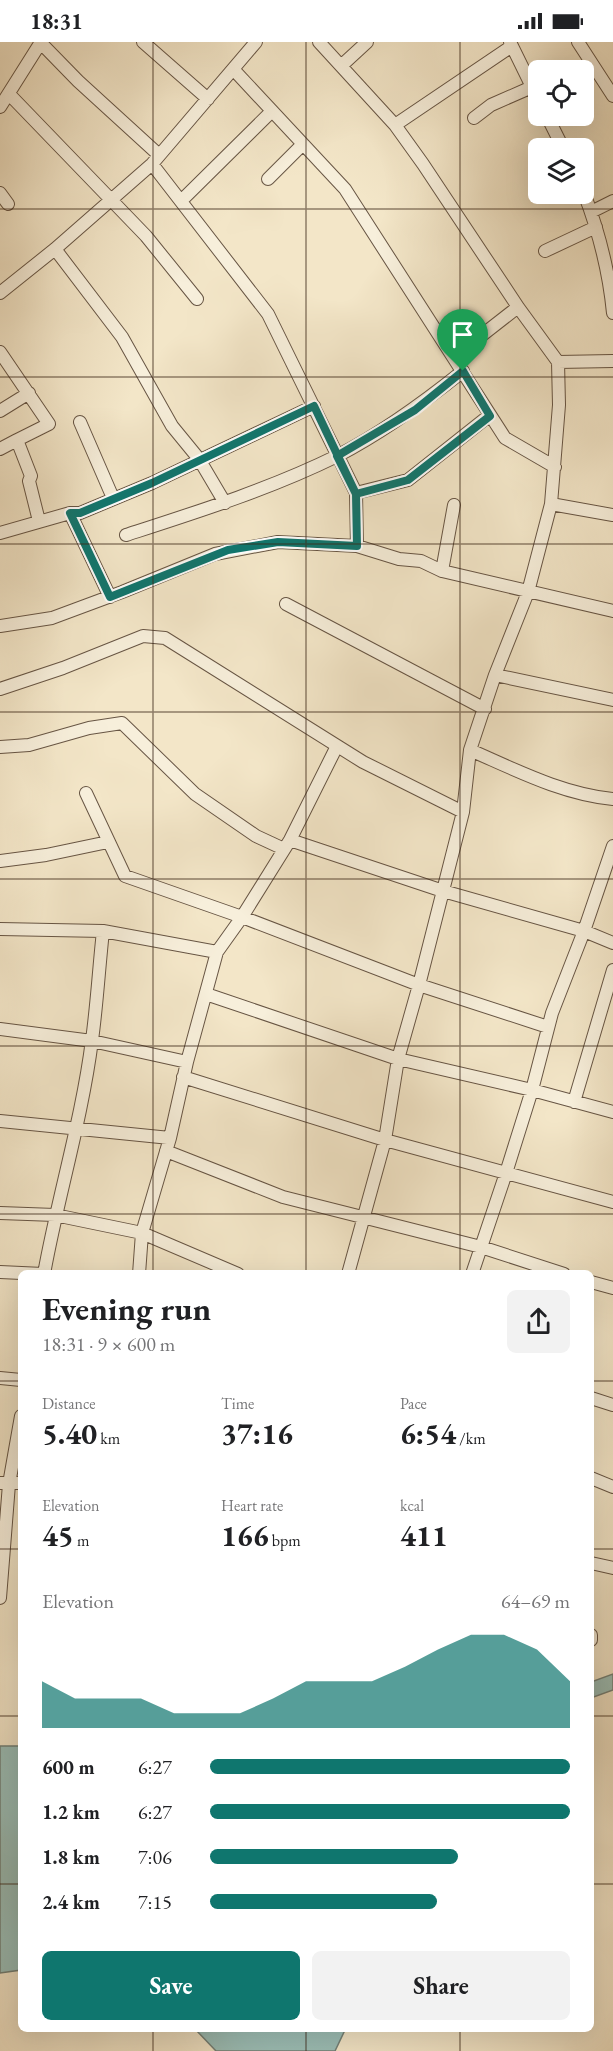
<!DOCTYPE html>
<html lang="en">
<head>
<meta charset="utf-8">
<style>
  body { margin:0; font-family:"EB Garamond",serif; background:#f2f2f2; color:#202124; height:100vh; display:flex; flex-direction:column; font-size:22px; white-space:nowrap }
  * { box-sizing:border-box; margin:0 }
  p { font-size:20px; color:#757577 }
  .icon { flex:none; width:33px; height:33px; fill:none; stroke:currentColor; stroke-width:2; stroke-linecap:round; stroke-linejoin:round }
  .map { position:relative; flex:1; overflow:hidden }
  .details { position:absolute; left:18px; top:1228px; width:576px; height:762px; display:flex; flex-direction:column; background:#fff; border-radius:9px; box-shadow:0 6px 24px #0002 }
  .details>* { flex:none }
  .tools { position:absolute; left:528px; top:18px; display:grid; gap:12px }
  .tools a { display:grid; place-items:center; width:66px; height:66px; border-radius:9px; background:#fff; box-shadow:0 6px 24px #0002; font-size:30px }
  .pin { position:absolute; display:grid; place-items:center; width:51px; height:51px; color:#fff; margin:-62px -26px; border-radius:50% 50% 50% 0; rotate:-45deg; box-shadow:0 0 6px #0007 }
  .pin .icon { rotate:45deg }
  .round { display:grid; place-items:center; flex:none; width:63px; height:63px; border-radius:9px; background:#f2f2f2 }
  .headline { display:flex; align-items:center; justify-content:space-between; height:102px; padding:0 24px }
  h1 { font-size:33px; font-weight:700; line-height:45px }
  .metrics { display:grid; grid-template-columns:repeat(3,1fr); gap:9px; height:102px; padding:6px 24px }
  .metrics div { display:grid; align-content:center }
  .metrics b { font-size:30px; font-weight:700 }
  .metrics small { font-size:16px; font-weight:400 }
  .metrics p { font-size:16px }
  .chart { height:168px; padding:12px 24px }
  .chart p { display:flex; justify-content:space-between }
  .chart svg { width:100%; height:108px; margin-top:6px; fill:#0f766e; opacity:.7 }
  .action { display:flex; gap:12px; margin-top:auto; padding:12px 24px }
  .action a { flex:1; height:69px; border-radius:9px; background:#0f766e; color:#fff; font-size:24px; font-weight:700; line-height:69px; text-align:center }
  .action a+a { background:#f2f2f2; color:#202124 }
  ul { padding:0 24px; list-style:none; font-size:20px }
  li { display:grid; grid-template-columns:96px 72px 1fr; align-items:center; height:45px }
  li i { height:15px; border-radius:8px; background:#0f766e }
  .status { display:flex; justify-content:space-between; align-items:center; height:42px; padding:0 30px; background:#fff; direction:ltr }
  .status svg { height:16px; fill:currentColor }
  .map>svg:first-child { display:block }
</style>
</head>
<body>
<div class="status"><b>18:31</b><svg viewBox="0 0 49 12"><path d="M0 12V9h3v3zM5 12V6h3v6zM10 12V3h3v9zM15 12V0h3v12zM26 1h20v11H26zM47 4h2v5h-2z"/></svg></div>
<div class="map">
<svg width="613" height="2009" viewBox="0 0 613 2009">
  <rect width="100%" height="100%" fill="#f3e6c8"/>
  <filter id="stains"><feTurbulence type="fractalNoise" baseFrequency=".00333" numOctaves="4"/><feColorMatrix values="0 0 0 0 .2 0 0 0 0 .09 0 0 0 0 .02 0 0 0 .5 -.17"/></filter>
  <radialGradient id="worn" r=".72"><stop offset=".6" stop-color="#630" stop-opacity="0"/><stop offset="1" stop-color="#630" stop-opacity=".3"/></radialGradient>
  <path fill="#9bbfb8" stroke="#738178" stroke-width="1.5" d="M613,1632V1648L591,1656V1640Z
    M0,1704H21V1928L0,1931Z
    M196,1988H345L335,2009H216Z"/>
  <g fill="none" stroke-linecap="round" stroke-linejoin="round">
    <g stroke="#675544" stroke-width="14">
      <path id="street" d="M40,0L78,39L159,113
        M143,0L208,57
        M319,0L395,83L423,122L518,265L558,320L559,363L551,462L528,550L495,633L470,708L463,770L419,943L398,1017L385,1098L348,1232
        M510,0L538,57
        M578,0L613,54
        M341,24L367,0
        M233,27L345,147L505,396L555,425
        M9,52L146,194L197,257
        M0,65L41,0
        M547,74L563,106
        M474,76L491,63L532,45
        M395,83L512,4
        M152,122L268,272L356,451
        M268,137L303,102
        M0,151L8,162
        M584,151C599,190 609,230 613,271
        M181,159L272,69
        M591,170L613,159
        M55,207L122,295L172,384L199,417L225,461
        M545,209L596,185
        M0,251L55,207L152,122L256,0
        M0,310L49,382L17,398
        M454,315L518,265
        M558,320L613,319
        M0,369L29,351
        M80,380L113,456
        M0,407L17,398L31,434L29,439L39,479
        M551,462L613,473
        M70,471L110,555
        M0,491L70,471H80L152,441L314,364
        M126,493C197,470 270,447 337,414C382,391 423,361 463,329
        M357,504L356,451L408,438L490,373
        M442,529L454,463
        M286,562L485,667
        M0,584L52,576L122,550L215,512L278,500L357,504L399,517L421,519L442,529L613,569
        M495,633L613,658
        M0,647L63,626L143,594L165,596L363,720L463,770
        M0,705L29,703L89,686L122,681L195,752L256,794L284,807
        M470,708C516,728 562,752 613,757
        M86,751L125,834L242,875L419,943L548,985
        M290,798L443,849L584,889L613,901
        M0,819L46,813L108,800
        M0,887L103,889L217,910
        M206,952L398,1017L532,1048L613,1070
        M0,987L92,999L187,1020
        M183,1035L385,1098L613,1160
        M574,1060L613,928
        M0,1079L170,1096
        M166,1109L283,1155L481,1205L564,1232
        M0,1171L55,1173L142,1191L238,1232
        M0,1230L43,1232
        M44,1232C58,1154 82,1077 92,998C97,962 99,925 103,889
        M139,1232L142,1191L170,1096L187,1020L217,910L242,875L290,798L337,704
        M472,1232L506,1131L532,1048L552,971L584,889L613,804
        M591,1240L613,1246
        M0,1336L21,1338
        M591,1356L613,1363
        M591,1436L613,1445
        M0,1441H21
        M591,1521L613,1526
        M0,1556L9,1442L21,1374
        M591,1593V1598"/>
    </g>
    <use href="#street" stroke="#f7efdb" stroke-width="12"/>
  </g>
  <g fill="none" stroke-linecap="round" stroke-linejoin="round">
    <g stroke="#fff" stroke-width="12">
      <path id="route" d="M463,329L415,368L337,414L356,452L357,504L278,500L228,508L110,555L70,471H80L152,441L314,364L356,452L408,438L490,374L463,329"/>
    </g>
    <use href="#route" stroke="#0f766e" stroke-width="8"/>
  </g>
  <path fill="none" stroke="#382518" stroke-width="1.5" stroke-opacity="0.55" d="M153,0V1232M306,0V1232M460,0V1232M0,167H613M0,335H613M0,502H613M0,670H613M0,837H613M0,1004H613M0,1172H613M0,1339H21M591,1339H613M0,1507H21M591,1507H613M0,1674H21M591,1674H613M0,1842H21M591,1842H613M153,1988V2009M306,1988V2009M460,1988V2009"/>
  <rect width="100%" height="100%" filter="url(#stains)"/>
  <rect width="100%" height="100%" fill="url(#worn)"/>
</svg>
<div class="tools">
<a><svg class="icon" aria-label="locate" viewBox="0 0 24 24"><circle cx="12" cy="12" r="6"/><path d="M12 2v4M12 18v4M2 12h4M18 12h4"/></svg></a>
<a><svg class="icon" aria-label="layers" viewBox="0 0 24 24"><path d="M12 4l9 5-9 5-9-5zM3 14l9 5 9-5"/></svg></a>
</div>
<div class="pin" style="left:463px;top:329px;background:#1e9e55"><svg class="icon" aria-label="arrive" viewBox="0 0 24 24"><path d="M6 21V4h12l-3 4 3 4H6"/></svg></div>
<section class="details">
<div class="headline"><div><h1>Evening run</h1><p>18:31 · 9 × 600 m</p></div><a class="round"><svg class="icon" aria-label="share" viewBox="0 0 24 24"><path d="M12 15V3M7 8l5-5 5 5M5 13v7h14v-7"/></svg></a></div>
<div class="metrics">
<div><p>Distance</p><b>5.40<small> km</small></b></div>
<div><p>Time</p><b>37:16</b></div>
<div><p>Pace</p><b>6:54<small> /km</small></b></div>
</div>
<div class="metrics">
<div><p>Elevation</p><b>45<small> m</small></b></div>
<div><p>Heart rate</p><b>166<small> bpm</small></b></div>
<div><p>kcal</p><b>411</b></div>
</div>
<div class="chart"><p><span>Elevation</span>64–69 m</p>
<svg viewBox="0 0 160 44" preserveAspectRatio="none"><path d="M0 44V25L10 32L20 32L30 32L40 38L50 38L60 38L70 32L80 25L90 25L100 25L110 19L120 12L130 6L140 6L150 12L160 25V44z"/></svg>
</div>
<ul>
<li><b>600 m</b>6:27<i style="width:100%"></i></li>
<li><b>1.2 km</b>6:27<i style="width:100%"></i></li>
<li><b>1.8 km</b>7:06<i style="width:69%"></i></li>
<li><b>2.4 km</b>7:15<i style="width:63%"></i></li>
</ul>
<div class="action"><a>Save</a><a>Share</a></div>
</section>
</div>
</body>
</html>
